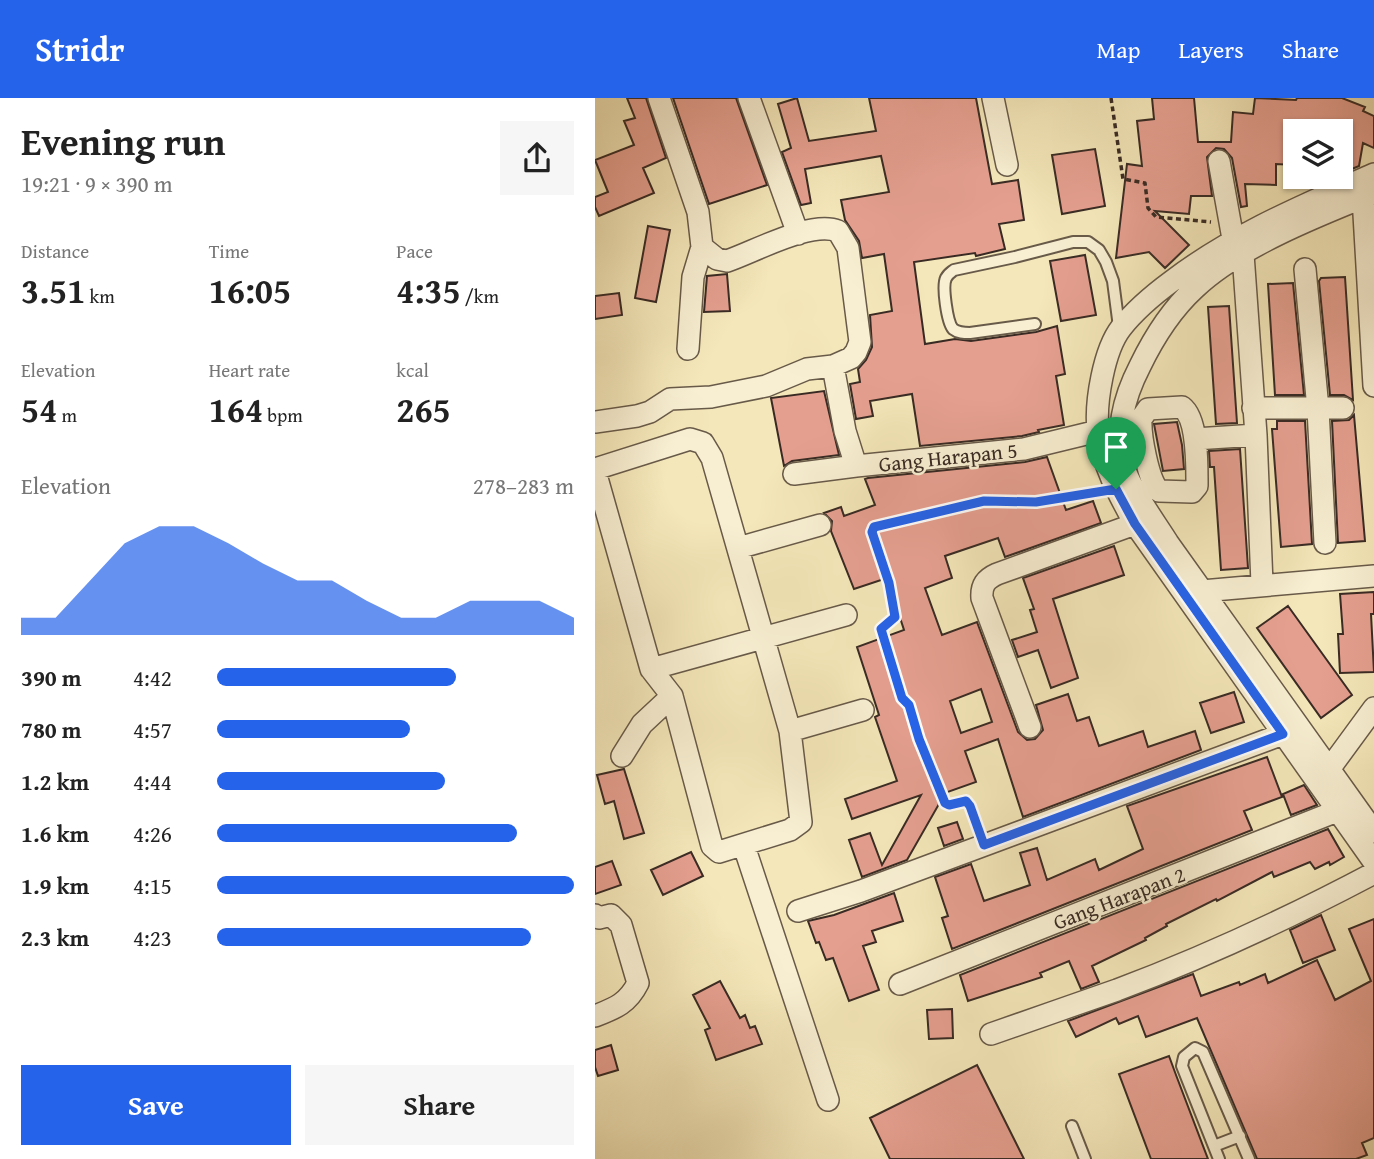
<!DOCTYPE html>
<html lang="en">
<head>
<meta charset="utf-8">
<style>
  body { margin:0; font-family:"Gentium Book Plus",serif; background:#f6f6f6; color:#222; height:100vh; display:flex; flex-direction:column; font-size:26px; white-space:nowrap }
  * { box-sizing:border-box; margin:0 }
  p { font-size:23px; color:#767676 }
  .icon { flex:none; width:38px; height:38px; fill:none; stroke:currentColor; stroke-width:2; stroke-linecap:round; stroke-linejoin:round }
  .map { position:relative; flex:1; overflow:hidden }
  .details { display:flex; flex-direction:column; background:#fff; width:595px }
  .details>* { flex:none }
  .controls { position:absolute; left:688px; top:21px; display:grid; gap:14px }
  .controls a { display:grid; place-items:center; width:70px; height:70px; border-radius:0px; background:#fff; box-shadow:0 2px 5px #0004; font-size:35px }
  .pin { position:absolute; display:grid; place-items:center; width:60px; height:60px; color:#fff; margin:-72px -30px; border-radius:50% 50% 50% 0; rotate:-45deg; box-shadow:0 0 7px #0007 }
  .pin .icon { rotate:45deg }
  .round { display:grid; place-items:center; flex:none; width:74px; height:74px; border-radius:0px; background:#f6f6f6 }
  .head { display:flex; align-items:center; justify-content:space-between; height:119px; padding:0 21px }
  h1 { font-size:38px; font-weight:700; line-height:52px }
  .metrics { display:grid; grid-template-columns:repeat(3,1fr); gap:10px; height:119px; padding:7px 21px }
  .metrics div { display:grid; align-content:center }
  .metrics b { font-size:35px; font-weight:700 }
  .metrics small { font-size:19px; font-weight:400 }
  .metrics p { font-size:19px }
  .chart { height:196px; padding:14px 21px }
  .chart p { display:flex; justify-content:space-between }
  .chart svg { width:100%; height:126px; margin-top:7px; fill:#2563eb; opacity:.7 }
  .button { display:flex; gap:14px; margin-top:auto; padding:14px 21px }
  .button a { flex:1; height:80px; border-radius:0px; background:#2563eb; color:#fff; font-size:28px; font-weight:700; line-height:80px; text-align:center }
  .button a+a { background:#f6f6f6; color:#222 }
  ul { padding:0 21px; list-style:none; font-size:23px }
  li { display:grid; grid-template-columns:112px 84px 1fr; align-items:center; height:52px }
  li i { height:18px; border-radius:9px; background:#2563eb }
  header { display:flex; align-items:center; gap:42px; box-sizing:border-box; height:98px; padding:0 35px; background:#2563eb; color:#fff }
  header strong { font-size:33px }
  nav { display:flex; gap:38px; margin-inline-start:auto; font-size:24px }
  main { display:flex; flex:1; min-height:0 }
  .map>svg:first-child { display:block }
</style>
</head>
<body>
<header>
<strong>Stridr</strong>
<nav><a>Map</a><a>Layers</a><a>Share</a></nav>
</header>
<main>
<section class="details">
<div class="head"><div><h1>Evening run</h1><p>19:21 · 9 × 390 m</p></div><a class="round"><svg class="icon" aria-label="share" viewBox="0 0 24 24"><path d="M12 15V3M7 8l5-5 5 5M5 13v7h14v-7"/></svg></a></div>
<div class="metrics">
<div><p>Distance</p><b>3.51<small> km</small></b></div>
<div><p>Time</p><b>16:05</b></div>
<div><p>Pace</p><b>4:35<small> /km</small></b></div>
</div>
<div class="metrics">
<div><p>Elevation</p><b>54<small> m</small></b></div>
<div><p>Heart rate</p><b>164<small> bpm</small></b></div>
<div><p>kcal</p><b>265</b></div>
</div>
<div class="chart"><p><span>Elevation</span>278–283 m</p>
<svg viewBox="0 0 160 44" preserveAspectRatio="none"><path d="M0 44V38L10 38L20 25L30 12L40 6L50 6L60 12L70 19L80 25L90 25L100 32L110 38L120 38L130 32L140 32L150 32L160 38V44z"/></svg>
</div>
<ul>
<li><b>390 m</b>4:42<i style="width:67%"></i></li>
<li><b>780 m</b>4:57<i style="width:54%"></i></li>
<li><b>1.2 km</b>4:44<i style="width:64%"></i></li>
<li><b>1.6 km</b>4:26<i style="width:84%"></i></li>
<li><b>1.9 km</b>4:15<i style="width:100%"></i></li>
<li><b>2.3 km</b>4:23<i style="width:88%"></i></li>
</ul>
<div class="button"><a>Save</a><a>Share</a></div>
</section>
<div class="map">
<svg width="779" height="1061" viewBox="0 0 779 1061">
  <rect width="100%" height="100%" fill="#f4e7b9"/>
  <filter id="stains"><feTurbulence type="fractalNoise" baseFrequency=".00286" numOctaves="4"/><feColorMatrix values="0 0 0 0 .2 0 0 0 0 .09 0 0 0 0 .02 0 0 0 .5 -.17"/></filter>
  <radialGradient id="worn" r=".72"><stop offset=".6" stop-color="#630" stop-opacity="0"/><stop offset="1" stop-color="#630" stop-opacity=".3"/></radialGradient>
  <path fill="#e59f8f" stroke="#392b24" stroke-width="2" fill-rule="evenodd" d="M32,0H51L71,60L48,70L59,95L4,118L0,109V99L13,94L0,62L39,47L29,23L40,20Z
    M78,0H141L172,87L114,106Z
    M202,0L214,43L281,33L274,0H381L397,86L423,82L429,122L404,126L410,151L381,158L380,155L319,164L330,246L360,241L376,243L441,234L462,228L470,276L461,278L469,327L443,332L444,334L427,338L325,348L317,296L275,303L278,318L261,321L255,286L265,284L263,271L271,262L277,249L275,217L297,213L289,156L267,160L264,143L250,122L246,102L294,94L286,58L210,71L216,105L206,107L187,54L196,50L183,6Z
    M557,0H599L603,44H636L638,14L658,16L660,0L701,2L702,0H747L770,9L768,13L779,18V50L768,45L764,68L750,74L746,73V33H700V67L681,66V87L650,86L652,108L646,109L637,60L629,51L621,50L612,59L617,98H596L594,116L560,113L594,147L570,170L554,154L521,160L532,66L547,68L542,23L559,21Z
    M500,51L510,108L467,116L457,57Z
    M53,128L75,132L61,204L40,200Z
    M490,157L501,217L466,223L455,163Z
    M132,176L135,213L109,214L112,178Z
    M750,179L758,302L749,297H735L724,183L726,180Z
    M698,185L709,297H680L673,186Z
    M24,195L27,217L0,221V198Z
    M634,208L642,325L621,326L613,209Z
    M229,293L244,357L197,363L189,368L176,300Z
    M759,317L770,443L743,445L737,323L754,322Z
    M682,323H710L717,446L686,449L677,331H682Z
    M582,324L587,347L589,371L568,373L559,326Z
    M645,351L653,470L626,472L619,369H615L614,353Z
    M452,359L471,412L498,403L506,425L410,459L403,440L350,458L357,480L330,490L347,537L382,524L423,634L432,642L440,641L448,632L441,607L473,596L482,623L494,619L504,648L548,633L553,649L600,633L606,652L428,719L403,641L370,653L381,684L341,698L344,706L312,762L267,779L254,742L275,735L287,767L326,697L257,721L250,701L302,683L280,619L284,617L262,549L309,532L292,480L259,491L236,433L237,423L229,415L246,409L249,418L280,407L270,381L273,380L430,364ZM386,591L397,624L366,635L355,603Z
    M519,448L529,477L458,501L483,580L456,590L443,552L423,559L417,542L442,534L435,512L439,511L428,480Z
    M779,494V516H776L779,574L745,575L743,536H748L745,496Z
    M693,508L757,597L726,620L662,530Z
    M639,594L649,624L616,635L605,605Z
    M672,659L687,699L649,713L657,732L357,851L347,820L353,818L340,779L376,766L389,803L435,787L425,755L442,750L452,782L500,761L504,772L548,751L532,708Z
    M29,671L49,735L29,741L19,703L10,706L2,677Z
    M709,687L722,707L696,717L688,696Z
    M362,724L368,741L349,748L343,730Z
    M733,731L749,759L735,767L734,764L720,771L715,764L679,779L677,774L622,803L621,801L571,826L572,828L550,840L551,842L497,868L504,884L486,891L474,863L445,875L447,879L373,903L365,877Z
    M96,754L108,778L68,797L56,772Z
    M17,763L26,787L0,796V769Z
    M299,795L308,823L277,833L281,844L268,848L284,892L254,903L238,860L231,862L224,844L221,845L213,823L239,817Z
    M726,817L740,852L708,865L695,832Z
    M779,821V1040L767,1045L772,1057L761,1061H662L602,920L551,939L543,918L524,926L521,920L481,939L473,923L598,876L606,898L644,884L645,887L670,876L673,885L722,862L740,902L776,883L754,831Z
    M125,883L145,920L150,917L155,930L160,928L167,946L121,962L110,932L115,930L98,897Z
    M357,911L358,940L334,941L332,912Z
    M16,947L23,972L3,978L0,969V952Z
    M574,958L581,977L613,1061H556L524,976Z
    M382,967L429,1061H295L275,1020Z"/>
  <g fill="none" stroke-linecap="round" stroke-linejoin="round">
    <g stroke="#685a49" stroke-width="14">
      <path id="lane" d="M440,226L375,235C369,235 363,235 358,231C352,224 347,188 351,180C353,176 355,175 359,172L420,159L478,144H493L504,152L511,164L518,183L524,229
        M477,1028L490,1061
        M619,1048L645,1038
        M624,1061L587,968L589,959L600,950L608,954L654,1061"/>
    </g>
    <g stroke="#685a49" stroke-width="24">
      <path id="street" d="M154,0L203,136
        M398,0L412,67
        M624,63L638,141
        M779,76C709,107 639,136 577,183C558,197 541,211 526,230C509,252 500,304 503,332C507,366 524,397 540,426L779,764
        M779,95C724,117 643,149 600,190C576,212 559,239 545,268C528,301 520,334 530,371C534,389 562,427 573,445L779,734
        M768,99L779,288
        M648,156L661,337L667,486
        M710,171L723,311L730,445
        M93,251L98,179L107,149
        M238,268L250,333L261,368L429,351L503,333
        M587,309C603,321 602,368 602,388L597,394L564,393C553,382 545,337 546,321L553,311Z
        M658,310H748
        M0,324L42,318L55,314L75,301L116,299L171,288L212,271L238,268L256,260L261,254L265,244L253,150L243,133C216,122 159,154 132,163L122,161L107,149L103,114L64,0
        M600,341L661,337
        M0,371L95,341L108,345L117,360L195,633L206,724L195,732L124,754L117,748L77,598L56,571L0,373
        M199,376L261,368
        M143,450L225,427
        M607,493L779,478
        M56,571L251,517
        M435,629L387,500C386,487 391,481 402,476L540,426
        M195,633L268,612
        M27,658L47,626L77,598
        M735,670L779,610
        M149,748L233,1002
        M203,813L266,793L688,636
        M0,817L4,820L16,817L26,827L43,885C33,905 21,910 0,918
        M305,886L742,713
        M396,936C438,921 480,907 522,892C610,859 696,819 779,775"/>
    </g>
    <path stroke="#392b24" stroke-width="3.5" stroke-dasharray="5 3.5" stroke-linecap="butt" d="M516,0L528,81L550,85L553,110L561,119L616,124
      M383,730L371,703L353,707L350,705L324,641L314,607L307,600L287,531L300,519L294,485L277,434L279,429L389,403L441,404L501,394"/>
    <use href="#lane" stroke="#f8efd2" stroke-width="10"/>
    <use href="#street" stroke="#f8efd2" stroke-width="21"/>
  </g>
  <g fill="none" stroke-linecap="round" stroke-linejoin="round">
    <g stroke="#fff" stroke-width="14">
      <path id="route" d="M521,391L540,426L688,636L389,747L375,708L371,703L354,707L350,705L324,641L314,607L307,600L286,531L300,519L294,485L277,434L279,429L389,403L441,404Z"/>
    </g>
    <use href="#route" stroke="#2563eb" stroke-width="9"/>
  </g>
  <g text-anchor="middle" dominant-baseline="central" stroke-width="5" stroke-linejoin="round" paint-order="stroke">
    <g font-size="21" fill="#392b24" stroke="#f8efd2">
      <text transform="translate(353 359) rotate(-6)">Gang Harapan 5</text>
      <text transform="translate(524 800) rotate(-21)">Gang Harapan 2</text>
    </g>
  </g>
  <rect width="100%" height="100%" filter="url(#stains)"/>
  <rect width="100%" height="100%" fill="url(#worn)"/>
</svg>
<div class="controls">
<a><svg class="icon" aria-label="layers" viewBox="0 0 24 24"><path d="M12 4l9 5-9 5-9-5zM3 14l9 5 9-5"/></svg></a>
</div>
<div class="pin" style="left:521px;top:391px;background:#1e9e55"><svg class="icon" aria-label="arrive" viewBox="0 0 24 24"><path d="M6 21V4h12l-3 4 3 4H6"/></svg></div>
</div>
</main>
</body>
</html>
